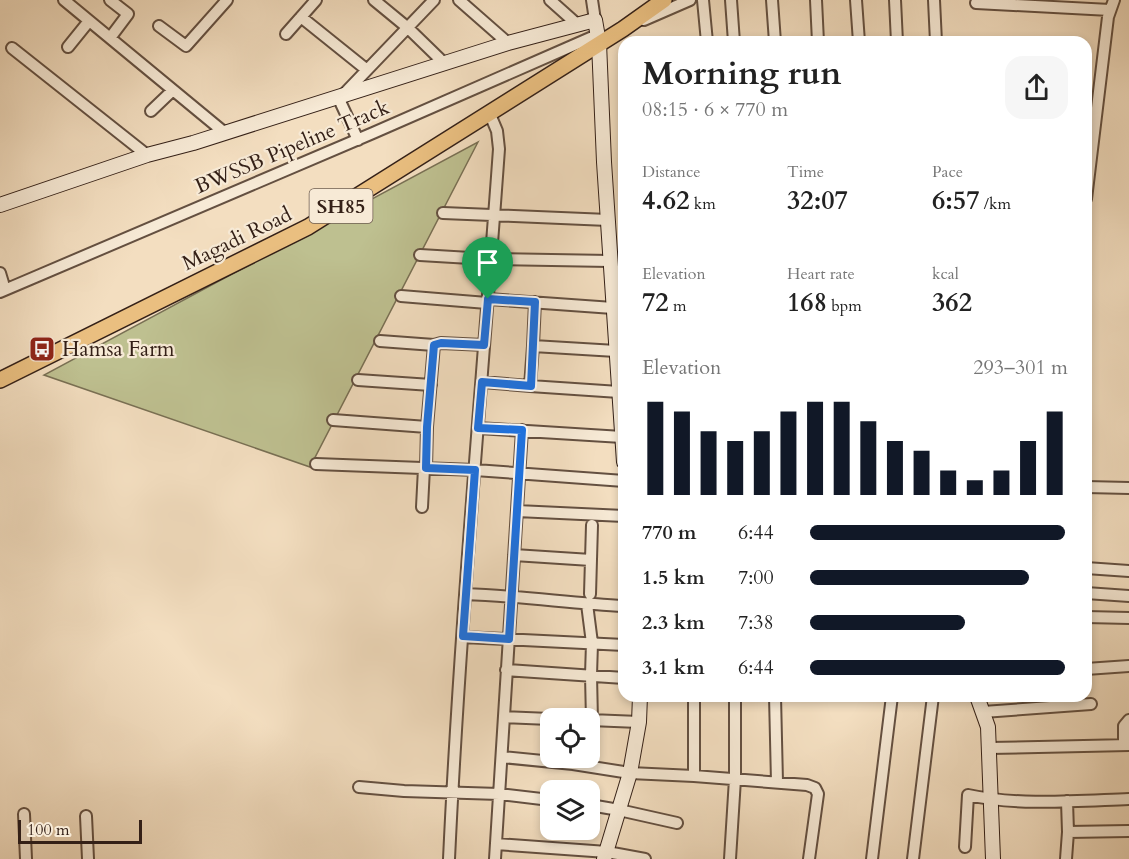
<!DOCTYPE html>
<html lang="en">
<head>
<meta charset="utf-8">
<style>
  body { margin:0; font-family:Cardo,serif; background:#f6f6f6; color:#222; height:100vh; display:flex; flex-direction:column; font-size:22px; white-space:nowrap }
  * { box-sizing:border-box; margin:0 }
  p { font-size:20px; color:#767676 }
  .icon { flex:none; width:33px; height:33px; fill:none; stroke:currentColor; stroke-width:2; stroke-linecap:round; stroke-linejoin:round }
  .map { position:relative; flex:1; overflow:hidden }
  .side { position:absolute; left:618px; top:36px; width:474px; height:666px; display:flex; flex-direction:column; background:#fff; border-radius:18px; box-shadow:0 3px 9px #0003 }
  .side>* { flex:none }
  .controls { position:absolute; left:540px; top:708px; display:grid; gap:12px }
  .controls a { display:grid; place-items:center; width:60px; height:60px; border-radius:12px; background:#fff; box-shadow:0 3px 9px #0003; font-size:30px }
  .scale { position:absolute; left:18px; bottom:15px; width:124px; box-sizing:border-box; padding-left:6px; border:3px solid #342017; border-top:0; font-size:16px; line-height:21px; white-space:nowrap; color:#342017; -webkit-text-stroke:4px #f7ead6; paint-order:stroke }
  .pin { position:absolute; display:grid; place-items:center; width:51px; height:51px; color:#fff; margin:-62px -26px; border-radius:50% 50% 50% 0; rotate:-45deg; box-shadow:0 0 6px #0007 }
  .pin .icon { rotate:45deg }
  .round { display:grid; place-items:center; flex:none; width:63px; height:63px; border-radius:18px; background:#f6f6f6 }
  .summary { display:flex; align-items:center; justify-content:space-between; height:102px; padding:0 24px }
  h1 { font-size:33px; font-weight:600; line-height:45px }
  .metrics { display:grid; grid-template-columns:repeat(3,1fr); gap:9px; height:102px; padding:6px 24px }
  .metrics div { display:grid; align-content:center }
  .metrics b { font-size:26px; font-weight:600 }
  .metrics small { font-size:16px; font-weight:400 }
  .metrics p { font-size:16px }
  .chart { height:168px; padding:12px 24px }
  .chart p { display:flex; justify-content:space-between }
  .chart svg { width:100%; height:108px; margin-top:6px; stroke:#111827; stroke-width:6 }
  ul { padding:0 24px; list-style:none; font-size:20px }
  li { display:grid; grid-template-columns:96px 72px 1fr; align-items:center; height:45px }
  li i { height:15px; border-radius:8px; background:#111827 }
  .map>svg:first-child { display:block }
</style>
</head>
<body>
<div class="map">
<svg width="1129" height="859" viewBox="0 0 1129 859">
  <rect width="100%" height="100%" fill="#f3dec0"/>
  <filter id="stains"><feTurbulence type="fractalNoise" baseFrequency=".00333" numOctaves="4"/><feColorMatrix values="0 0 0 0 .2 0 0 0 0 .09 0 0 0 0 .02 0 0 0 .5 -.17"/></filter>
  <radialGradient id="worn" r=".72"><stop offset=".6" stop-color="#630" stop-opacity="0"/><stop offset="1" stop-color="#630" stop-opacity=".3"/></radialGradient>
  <path fill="#bec090" stroke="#797054" stroke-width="1.5" d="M478,142L310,467L44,375Z"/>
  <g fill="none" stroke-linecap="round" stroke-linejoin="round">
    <g stroke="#645041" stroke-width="14">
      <path id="street" d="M64,0L225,133
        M374,0L408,28L444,63
        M459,0L508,43
        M550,0L578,25
        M592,0L595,20
        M703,0L707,42
        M731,0L734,42
        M772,0L775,42
        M816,0L818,42
        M856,0L859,42
        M895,0L897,42
        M934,0L936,42
        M976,3L1110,10
        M301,17L367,70
        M644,20L690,0
        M159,26L186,46L227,0
        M286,34L316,0
        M110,38L128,14L110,0
        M68,47L89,21
        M12,48L147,155
        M343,95L434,0
        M338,97L358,140
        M151,111L173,90
        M1086,199L1108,17L1114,0
        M443,213L608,220
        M420,255L487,259L610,261
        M0,273L3,283
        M0,292L373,133L597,35
        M401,296L487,303
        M488,299L613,308
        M380,341L434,345
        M533,346L535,302
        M616,351L533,346L530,386L619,392
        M358,380L431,385
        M482,382L530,386
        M333,420L427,427
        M478,428L622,437
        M316,464L475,470L624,481
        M426,468L427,427L434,345L441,343L484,345
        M1086,487L1129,488
        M422,507L424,468
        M517,511L624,516
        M514,555L591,560
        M1086,568L1129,571
        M1086,593L1129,596
        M466,594C519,596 571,603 624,606
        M590,594L592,525
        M587,604L592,643L591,675L592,721
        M1086,617L1129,618
        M463,637L624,645
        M1086,669L1129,666
        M506,670L624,678
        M694,696V776
        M775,696L777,782
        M983,712L1091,704
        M504,717L550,719
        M590,720L639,722
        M1124,745V726L1129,720
        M989,748L1129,745
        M502,757L573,764L630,773L694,776L807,785L815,788L818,794L809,859
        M359,787L404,791L499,794L550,800
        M590,805L619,810L677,823
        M24,814L26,859
        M86,816L88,859
        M1068,832L1129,831
        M496,844L607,852L645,859
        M965,847L968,795C1019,806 1076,801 1129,799
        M449,859C460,623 482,386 499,149L497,131L489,112
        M495,859L522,430
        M730,859L735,779V696
        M872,859L892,696
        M913,859L933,696
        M1066,859L1068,832L1067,801"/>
    </g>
    <g stroke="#342017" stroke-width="16">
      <path id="secondary" d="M0,205L147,155L193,143L508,43L595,20L599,43L604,162L624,462
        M976,696L978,699L988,727L993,859
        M604,859L630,773L639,722L640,696"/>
    </g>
    <g stroke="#342017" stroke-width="18">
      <path id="primary" d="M0,380L308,227L623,29L664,0"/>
    </g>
    <use href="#street" stroke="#f7ead6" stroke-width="10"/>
    <use href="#secondary" stroke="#f7ead6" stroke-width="14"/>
    <use href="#primary" stroke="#eabf80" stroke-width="15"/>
  </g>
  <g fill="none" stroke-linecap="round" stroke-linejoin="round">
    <g stroke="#fff" stroke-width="12">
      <path id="route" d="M488,299L535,302L531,386L482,382L478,428L522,430L509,639L463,636L475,470L426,468L427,427L434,345L441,343L484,345Z"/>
    </g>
    <use href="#route" stroke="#1a73e8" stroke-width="8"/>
  </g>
  <defs>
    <g id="bus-square" transform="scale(1.35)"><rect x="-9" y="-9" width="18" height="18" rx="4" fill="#8f2418" stroke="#f7ead6"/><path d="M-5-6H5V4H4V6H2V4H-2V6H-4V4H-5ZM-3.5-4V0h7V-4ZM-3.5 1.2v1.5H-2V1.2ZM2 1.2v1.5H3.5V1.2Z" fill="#fff"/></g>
  </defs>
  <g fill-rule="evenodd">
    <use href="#bus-square" x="42" y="349"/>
  </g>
  <g text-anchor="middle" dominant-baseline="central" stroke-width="4.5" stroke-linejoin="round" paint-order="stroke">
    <rect fill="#f7ead6" stroke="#6e5d50" stroke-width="1.5" x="309.5" y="189" width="63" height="34" rx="4.5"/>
    <g font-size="20" font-weight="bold" fill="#342017">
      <text x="341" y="206">SH85</text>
    </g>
    <g font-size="21" fill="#342017" stroke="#f7ead6">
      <text transform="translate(292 147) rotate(-23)">BWSSB Pipeline Track</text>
      <text transform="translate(237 239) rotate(-26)">Magadi Road</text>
    </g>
    <g font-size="21" fill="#342017" stroke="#f7ead6" text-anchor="start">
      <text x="62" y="349">Hamsa Farm</text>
    </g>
  </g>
  <rect width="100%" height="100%" filter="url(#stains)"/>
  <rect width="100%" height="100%" fill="url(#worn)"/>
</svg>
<div class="controls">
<a><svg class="icon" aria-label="locate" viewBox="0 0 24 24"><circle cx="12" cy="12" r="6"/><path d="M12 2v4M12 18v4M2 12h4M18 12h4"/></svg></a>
<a><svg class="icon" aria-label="layers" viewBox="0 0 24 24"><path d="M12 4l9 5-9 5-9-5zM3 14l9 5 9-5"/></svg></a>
</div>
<div class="scale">100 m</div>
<div class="pin" style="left:488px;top:299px;background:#1e9e55"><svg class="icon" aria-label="arrive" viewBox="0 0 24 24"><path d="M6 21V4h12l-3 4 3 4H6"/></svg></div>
<section class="side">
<div class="summary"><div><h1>Morning run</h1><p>08:15 · 6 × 770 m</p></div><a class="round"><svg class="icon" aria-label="share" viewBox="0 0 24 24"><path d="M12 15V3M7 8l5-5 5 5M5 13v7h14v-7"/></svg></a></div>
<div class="metrics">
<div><p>Distance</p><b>4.62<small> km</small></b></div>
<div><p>Time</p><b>32:07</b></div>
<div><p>Pace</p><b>6:57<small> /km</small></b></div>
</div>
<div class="metrics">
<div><p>Elevation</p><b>72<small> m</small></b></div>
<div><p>Heart rate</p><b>168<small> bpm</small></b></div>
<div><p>kcal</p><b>362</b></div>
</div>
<div class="chart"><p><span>Elevation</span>293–301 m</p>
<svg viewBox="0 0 160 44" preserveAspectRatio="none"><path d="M5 44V6M15 44V10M25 44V18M35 44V22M45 44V18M55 44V10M65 44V6M75 44V6M85 44V14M95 44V22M105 44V26M115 44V34M125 44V38M135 44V34M145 44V22M155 44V10"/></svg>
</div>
<ul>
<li><b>770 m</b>6:44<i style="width:99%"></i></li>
<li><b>1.5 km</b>7:00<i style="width:85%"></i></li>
<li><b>2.3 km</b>7:38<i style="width:60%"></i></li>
<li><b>3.1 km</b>6:44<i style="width:99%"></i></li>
</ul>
</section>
</div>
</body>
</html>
